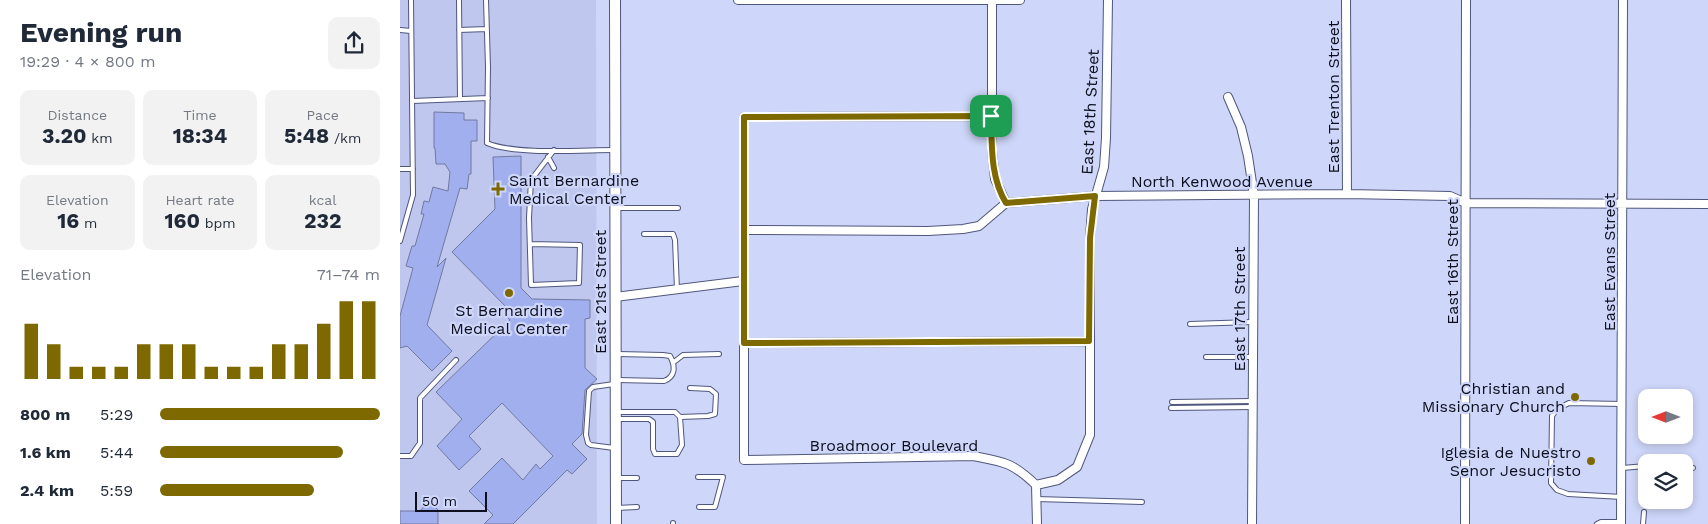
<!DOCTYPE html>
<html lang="en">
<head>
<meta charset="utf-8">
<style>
  body { margin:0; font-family:"Work Sans",sans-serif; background:#f2f2f3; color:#1f2937; height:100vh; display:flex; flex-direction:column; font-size:19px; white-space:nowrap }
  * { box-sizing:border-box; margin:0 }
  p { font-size:16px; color:#747a83 }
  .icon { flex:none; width:28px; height:28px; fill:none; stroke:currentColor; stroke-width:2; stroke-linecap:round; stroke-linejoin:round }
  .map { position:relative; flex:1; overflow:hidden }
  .sheet { display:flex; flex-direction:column; background:#fff; width:400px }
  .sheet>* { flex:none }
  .needle { width:32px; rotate:270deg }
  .buttons { position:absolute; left:1238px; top:389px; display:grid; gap:10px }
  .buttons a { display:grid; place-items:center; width:55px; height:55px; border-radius:10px; background:#fff; box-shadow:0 2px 8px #0003; font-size:25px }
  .scale { position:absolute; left:15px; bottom:12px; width:72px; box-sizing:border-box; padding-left:5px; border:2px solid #0d0f1e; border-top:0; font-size:14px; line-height:18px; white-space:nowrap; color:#0d0f1e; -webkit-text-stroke:4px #ced6f9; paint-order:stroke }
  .pin { position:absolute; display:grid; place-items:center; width:42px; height:42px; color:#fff; margin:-21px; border-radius:10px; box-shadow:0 2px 8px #0006 }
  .round { display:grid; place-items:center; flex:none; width:52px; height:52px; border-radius:10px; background:#f2f2f3 }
  .overview { display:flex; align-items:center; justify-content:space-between; height:85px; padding:0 20px }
  h1 { font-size:28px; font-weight:700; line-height:38px }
  .figures { display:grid; grid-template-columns:repeat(3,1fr); gap:8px; height:85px; padding:5px 20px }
  .figures div { display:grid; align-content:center; border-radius:10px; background:#f2f2f3; text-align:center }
  .figures b { font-size:21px; font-weight:700 }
  .figures small { font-size:14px; font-weight:400 }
  .figures p { font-size:14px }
  .chart { height:140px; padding:10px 20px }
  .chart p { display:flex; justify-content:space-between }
  .chart svg { width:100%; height:90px; margin-top:5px; stroke:#7e6900; stroke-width:6 }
  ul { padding:0 20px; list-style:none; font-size:16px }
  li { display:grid; grid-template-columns:80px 60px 1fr; align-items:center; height:38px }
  li i { height:12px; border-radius:6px; background:#7e6900 }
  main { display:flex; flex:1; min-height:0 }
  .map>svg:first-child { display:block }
</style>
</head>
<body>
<main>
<section class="sheet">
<div class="overview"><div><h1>Evening run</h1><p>19:29 · 4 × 800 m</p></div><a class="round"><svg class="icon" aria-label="share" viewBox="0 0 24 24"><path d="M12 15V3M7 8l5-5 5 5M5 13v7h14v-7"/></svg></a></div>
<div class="figures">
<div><p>Distance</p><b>3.20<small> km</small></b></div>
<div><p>Time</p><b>18:34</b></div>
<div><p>Pace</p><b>5:48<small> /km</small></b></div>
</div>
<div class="figures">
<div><p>Elevation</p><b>16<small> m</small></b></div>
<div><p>Heart rate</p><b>160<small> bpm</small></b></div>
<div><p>kcal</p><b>232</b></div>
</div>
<div class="chart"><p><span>Elevation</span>71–74 m</p>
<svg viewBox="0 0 160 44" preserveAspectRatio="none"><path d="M5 44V17M15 44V27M25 44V38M35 44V38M45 44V38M55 44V27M65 44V27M75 44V27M85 44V38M95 44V38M105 44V38M115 44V27M125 44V27M135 44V17M145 44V6M155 44V6"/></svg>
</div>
<ul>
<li><b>800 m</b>5:29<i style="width:100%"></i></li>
<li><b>1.6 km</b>5:44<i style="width:83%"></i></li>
<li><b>2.4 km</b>5:59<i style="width:70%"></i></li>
</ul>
</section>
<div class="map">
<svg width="1308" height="524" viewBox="0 0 1308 524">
  <rect width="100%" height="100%" fill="#ced6f9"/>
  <path fill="#bfc7ee" d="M0,0H196L197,524H0Z"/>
  <path fill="#a2afee" stroke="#7079a0" d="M34,112L64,113V120H77V141H71V174H69L67,189L60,188L37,267L46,258L27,325L52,351L32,371L7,346L0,348V316L13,268L6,266L12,246H15L24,214H21L24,201L29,202L33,187L48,191L50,172L45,164H36L35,148H34Z
    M121,156V288L132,299L190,300V318L185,319V368L197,379L185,390L182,434L172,444L187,459L172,474L167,470L113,524H84L93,515L69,491L102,458L123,480L136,464L140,469L153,456L102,403L69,436L81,449L59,470L37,446L62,419L36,392L110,320L107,317L112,313L52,252L95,209L93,157Z
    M26,504H32L38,510V524H0V511H20Z"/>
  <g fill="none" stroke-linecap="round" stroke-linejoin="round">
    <g stroke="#50577c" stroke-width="6">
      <path id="service" d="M59,0L60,99
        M86,0L88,67L87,143C114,155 182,150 213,150
        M0,30L11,31
        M59,30L87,29
        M12,101L88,98
        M148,157L154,168
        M0,169H13
        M218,208H278
        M244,234H273L275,240L277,290
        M0,241L13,195L11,0
        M130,244L180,245L179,283L131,285L129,218L131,180L154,150
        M790,324L853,322
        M806,357H853
        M274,362L283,355L319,354
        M217,380L264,381C275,377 276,367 270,356L263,355L218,354
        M214,384L193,387L189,391L186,435L188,443L191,445L214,448
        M772,402L853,401
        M771,408L853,407
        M216,412H275L280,417L282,445L277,454H255L253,449V422L249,419H217
        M280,417L308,416L315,414L316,394L310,389L290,388
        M0,456H11L20,443V398L56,360
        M1243,467L1244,498
        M1284,467L1293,468
        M1222,468L1246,466
        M298,477H323L315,507H299
        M217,478H237
        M1222,497L1168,494L1157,490L1151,483L1152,416L1157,409L1169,403L1222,404
        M636,499L742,502
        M216,508L237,507
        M273,524V523
        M1197,524L1201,522H1221
        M1243,524L1244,512"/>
    </g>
    <g stroke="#50577c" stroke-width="10">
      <path id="minor" d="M338,0H620
        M592,0V151L595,179L606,203
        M946,0L947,194
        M828,97L841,127L848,156L854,196L852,524
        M591,116L344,117V460L573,456C604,462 612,462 636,485
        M344,230L528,231L563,229L579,226L606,203L695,196L947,194L1050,196L1066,203L1308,204
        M215,297L343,281
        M344,343L689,341
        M637,524L636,485L658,480L677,467L690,435V238L692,209L704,167L706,138L708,0
        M1065,524L1066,0
        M1221,524L1223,0"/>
    </g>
    <g stroke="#50577c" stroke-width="12">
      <path id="tertiary" d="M215,0L216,524"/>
    </g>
    <use href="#service" stroke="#fff" stroke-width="4"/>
    <use href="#minor" stroke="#fff" stroke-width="8"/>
    <use href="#tertiary" stroke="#fff" stroke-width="10"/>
  </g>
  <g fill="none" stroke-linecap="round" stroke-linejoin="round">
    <g stroke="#fff" stroke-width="10">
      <path id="route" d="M591,116C592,145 590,177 606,203L695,196L690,238L689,341L344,343V117Z"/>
    </g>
    <use href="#route" stroke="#7e6900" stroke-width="6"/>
  </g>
  <g fill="#7e6900" stroke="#ced6f9" stroke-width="2">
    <path d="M95.5 181.5h5v5h5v5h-5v5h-5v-5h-5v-5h5z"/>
    <circle cx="109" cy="293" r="5"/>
    <circle cx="1175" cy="397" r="5"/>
    <circle cx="1191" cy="461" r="5"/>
  </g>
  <g text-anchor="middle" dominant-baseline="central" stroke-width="4.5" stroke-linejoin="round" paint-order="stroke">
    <g font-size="16" fill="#0d0f1e" stroke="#ced6f9">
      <text transform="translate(933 97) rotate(-90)">East Trenton Street</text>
      <text transform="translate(690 112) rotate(-87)">East 18th Street</text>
      <text x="822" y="181">North Kenwood Avenue</text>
      <text transform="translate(1052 262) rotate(-90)">East 16th Street</text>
      <text transform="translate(1209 262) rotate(-90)">East Evans Street</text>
      <text transform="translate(200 292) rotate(-90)">East 21st Street</text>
      <text transform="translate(839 309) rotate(-90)">East 17th Street</text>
      <text x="494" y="445">Broadmoor Boulevard</text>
    </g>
    <g font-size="16" fill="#0d0f1e" stroke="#ced6f9" text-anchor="end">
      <text x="109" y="180" text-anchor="start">Saint Bernardine<tspan x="109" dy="18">Medical Center</tspan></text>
      <text x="109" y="310" text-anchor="middle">St Bernardine<tspan x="109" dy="18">Medical Center</tspan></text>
      <text x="1165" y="388">Christian and<tspan x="1165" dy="18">Missionary Church</tspan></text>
      <text x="1181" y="452">Iglesia de Nuestro<tspan x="1181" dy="18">Senor Jesucristo</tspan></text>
    </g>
  </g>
</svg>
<div class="buttons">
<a><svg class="needle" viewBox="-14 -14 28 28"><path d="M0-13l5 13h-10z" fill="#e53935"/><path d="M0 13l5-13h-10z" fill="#747a83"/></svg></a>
<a><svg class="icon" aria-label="layers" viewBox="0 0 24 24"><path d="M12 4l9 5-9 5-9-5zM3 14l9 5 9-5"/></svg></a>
</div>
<div class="scale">50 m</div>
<div class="pin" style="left:591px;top:116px;background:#1e9e55"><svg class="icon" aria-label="arrive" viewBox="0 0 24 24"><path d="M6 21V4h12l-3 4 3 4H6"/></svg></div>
</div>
</main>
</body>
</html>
